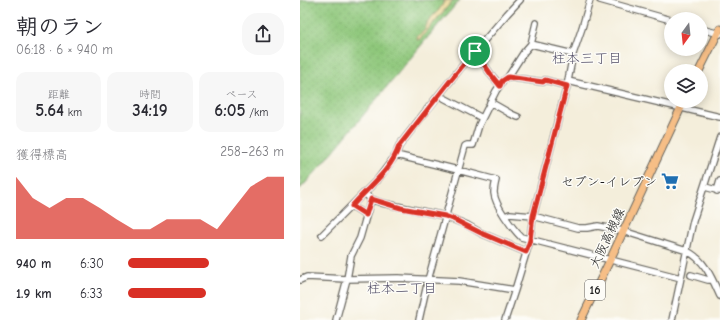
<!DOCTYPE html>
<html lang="ja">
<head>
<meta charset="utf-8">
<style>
  body { margin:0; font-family:"Comic Neue","Klee One",sans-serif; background:#f7f7f7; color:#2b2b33; height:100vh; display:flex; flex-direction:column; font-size:15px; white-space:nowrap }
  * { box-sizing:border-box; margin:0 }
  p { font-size:13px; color:#7c7c81 }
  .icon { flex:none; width:22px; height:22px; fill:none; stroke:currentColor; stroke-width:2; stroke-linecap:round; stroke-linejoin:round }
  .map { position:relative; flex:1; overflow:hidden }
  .side { display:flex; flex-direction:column; background:#fff; width:300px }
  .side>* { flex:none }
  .needle { width:26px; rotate:195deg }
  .fabs { position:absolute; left:364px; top:12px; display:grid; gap:8px }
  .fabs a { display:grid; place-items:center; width:44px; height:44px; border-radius:50%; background:#fff; box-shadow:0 2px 10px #0003; font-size:20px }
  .pin { position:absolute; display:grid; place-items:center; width:34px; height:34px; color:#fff; margin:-17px; border:2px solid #fff; border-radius:50%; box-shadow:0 1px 4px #0007 }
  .round { display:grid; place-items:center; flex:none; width:42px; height:42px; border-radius:16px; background:#f7f7f7 }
  .overview { display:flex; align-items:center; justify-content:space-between; height:68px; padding:0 16px }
  h1 { font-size:22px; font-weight:600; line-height:30px }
  .metrics { display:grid; grid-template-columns:repeat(3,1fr); gap:6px; height:68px; padding:4px 16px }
  .metrics div { display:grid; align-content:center; border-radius:10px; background:#f7f7f7; text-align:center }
  .metrics b { font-size:17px; font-weight:600 }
  .metrics small { font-size:11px; font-weight:400 }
  .metrics p { font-size:11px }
  .chart { height:112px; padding:8px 16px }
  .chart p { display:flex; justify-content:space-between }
  .chart svg { width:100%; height:72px; margin-top:4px; fill:#d93025; opacity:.7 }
  ul { padding:0 16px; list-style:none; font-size:13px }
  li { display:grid; grid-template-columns:64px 48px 1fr; align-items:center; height:30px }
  li i { height:10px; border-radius:5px; background:#d93025 }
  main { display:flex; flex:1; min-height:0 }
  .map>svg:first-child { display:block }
</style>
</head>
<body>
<main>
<section class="side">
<div class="overview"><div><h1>朝のラン</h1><p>06:18 · 6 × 940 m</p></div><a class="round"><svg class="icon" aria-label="share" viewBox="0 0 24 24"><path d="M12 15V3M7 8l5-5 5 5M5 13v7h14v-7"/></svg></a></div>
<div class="metrics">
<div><p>距離</p><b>5.64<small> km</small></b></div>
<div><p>時間</p><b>34:19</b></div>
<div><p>ペース</p><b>6:05<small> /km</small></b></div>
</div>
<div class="chart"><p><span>獲得標高</span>258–263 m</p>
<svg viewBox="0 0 160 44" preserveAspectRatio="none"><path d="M0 44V6L10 19L20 25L30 19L40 19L50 25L60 32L70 38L80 38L90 32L100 32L110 32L120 38L130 25L140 12L150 6L160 6V44z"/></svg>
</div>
<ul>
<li><b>940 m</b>6:30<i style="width:52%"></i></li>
<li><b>1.9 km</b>6:33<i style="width:50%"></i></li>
</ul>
</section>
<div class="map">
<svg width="420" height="320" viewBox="0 0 420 320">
  <defs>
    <pattern id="grass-dots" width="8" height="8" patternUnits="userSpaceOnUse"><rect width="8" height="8" fill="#8ec77a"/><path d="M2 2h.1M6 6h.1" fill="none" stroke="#7aaa69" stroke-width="1.8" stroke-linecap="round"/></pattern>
    <pattern id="sand-dots" width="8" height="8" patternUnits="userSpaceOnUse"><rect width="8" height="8" fill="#eeda9e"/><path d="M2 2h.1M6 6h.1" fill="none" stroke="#ccba88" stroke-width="1.8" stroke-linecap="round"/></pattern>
  </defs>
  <rect width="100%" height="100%" fill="#fdfcf7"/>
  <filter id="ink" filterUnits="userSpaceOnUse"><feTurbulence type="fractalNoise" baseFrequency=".025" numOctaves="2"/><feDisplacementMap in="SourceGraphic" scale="8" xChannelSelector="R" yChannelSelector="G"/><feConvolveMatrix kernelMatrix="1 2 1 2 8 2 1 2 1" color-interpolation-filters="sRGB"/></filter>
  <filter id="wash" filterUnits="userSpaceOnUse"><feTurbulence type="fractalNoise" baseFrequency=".012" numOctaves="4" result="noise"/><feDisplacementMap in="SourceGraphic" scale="16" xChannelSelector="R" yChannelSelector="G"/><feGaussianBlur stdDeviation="0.9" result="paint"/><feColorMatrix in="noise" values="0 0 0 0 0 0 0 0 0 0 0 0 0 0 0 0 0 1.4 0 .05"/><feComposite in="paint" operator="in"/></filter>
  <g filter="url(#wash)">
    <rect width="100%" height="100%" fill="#f4eedb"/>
    <path fill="url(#grass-dots)" stroke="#55724b" d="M0,0H160L138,25L21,166L0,189Z"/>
    <path fill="url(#sand-dots)" stroke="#857b5d" d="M145,0H153L120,39L117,40V37L125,30L128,21L139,10Z"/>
  </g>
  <g filter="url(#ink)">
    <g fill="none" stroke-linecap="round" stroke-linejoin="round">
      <g stroke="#68665f" stroke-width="8">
        <path id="minor" d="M300,0L371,20
          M401,29L420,34
          M231,44L273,54
          M175,51L192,76L200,85
          M208,77L224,52L231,44L236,23
          M268,81L420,117
          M144,98L182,118
          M190,102L211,114L218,117
          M96,155L158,170L196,180C195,184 194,189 194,193C195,205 212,228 221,237L381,278
          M405,187L420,191
          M417,191L420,181
          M64,193L71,199L82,203L145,216L167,225L181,233L226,252
          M52,206L66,215
          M205,216L210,214L233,216L278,228H287L298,226L323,231L387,251C405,260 412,278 420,296
          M22,235L78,179L96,155L99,146L126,111L159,70L207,14L220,0
          M391,275L408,280H412
          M0,280L7,277L47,279L98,278L159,281L215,290L230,240L233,216L260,112L267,86L273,54L282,28L290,0
          M36,320L47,279L51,256L60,238L71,199
          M119,320L128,280L165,146L167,145H173L179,125L196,91L203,81L208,77L243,82L245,80L267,86
          M205,320L215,290
          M372,320L393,221L420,137"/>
      </g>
      <g stroke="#68665f" stroke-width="9">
        <path id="major" d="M399,71L420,29
          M281,320L310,260L384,101"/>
      </g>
      <use href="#minor" stroke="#fff" stroke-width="5.5"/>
      <use href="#major" stroke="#f6be86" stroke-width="7"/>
    </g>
  </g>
  <g fill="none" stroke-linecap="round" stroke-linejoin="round" filter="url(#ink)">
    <g stroke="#fff" stroke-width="8">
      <path id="route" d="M175,51L192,76L200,86L202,81L208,77L243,82L245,80L267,86L233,216L230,240L226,252L181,233L153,219L145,216L101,208L71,199L66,215L52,206C68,187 91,171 99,146L150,81Z"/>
    </g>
    <use href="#route" stroke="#d93025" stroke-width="5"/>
  </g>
  <defs>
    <g id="supermarket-bare" transform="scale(1.38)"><path d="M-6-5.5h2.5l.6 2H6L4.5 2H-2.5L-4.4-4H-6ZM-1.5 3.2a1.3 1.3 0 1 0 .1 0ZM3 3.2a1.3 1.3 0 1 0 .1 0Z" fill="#1f6fb2" stroke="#fdfcf7" stroke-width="2.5" paint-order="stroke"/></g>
  </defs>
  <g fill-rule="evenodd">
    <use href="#supermarket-bare" x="370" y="181"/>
  </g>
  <g text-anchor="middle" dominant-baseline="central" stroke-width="3" stroke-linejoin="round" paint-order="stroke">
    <rect fill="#fdfcf7" stroke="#605f5e" stroke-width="1" x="285" y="280" width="20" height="20" rx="3"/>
    <g font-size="12" font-weight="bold" fill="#1c1c1c">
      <text x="295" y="290">16</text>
    </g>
    <g font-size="13" fill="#1c1c1c" stroke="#fdfcf7" text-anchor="end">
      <text x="357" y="181">セブン-イレブン</text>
    </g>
    <g font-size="13" fill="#1c1c1c" stroke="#fdfcf7">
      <text transform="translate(307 238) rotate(-65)">大阪高槻線</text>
    </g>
    <g font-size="14" fill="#55516a" stroke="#fdfcf7">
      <text x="287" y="58">柱本三丁目</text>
      <text x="102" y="288">柱本二丁目</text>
    </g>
  </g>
</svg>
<div class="fabs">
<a><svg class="needle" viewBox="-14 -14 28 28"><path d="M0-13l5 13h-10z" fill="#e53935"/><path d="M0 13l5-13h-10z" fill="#7c7c81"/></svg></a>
<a><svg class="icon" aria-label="layers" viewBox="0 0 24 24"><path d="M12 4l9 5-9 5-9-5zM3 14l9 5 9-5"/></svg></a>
</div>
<div class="pin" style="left:175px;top:51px;background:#1e9e55"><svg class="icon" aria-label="arrive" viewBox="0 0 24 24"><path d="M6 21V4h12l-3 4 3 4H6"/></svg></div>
</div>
</main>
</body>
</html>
